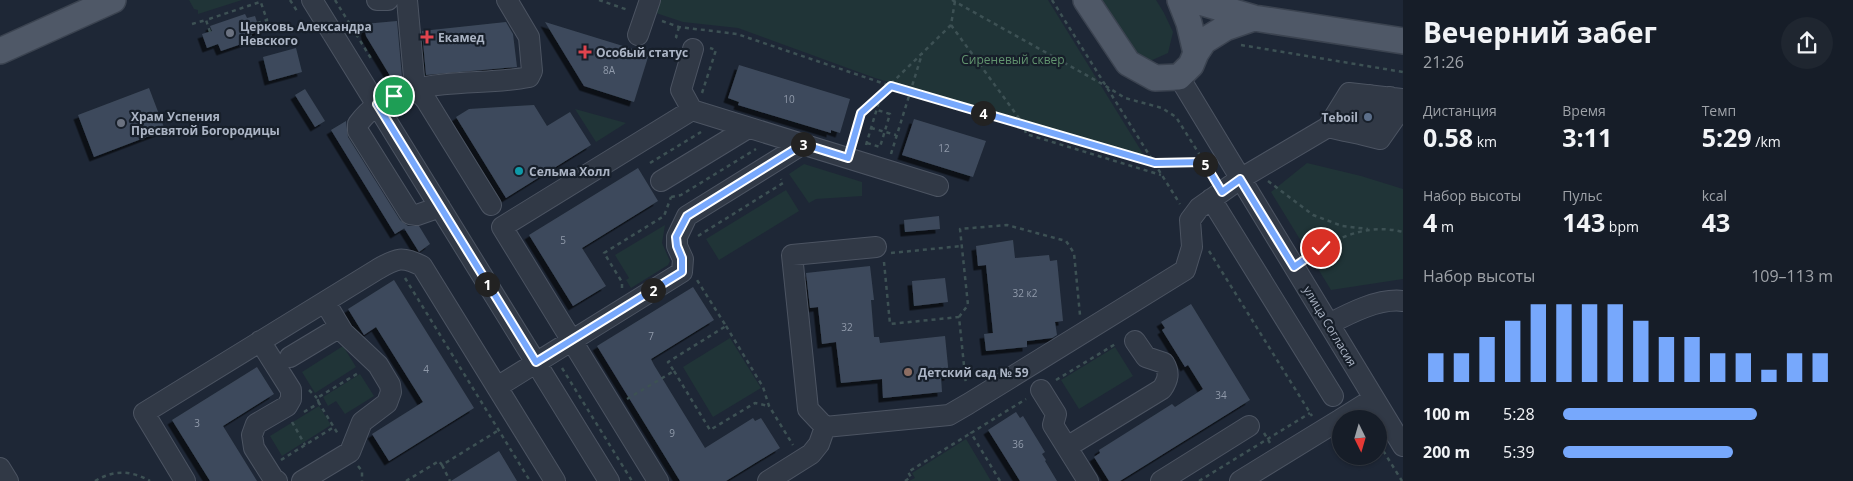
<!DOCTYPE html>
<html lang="ru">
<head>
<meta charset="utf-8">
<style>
  body { margin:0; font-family:"Open Sans",sans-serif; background:#1f2630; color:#f1f3f6; height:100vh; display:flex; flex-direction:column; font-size:19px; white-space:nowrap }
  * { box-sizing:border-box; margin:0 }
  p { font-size:16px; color:#9ea2a8 }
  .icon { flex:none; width:28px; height:28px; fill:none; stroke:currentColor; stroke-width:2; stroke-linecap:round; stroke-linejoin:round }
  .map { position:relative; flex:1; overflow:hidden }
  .sheet { display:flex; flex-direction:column; background:#161d28; width:450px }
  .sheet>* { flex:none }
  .needle { width:32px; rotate:175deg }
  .fabs { position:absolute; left:1332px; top:410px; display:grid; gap:10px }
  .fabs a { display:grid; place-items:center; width:55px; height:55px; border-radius:50%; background:#161d28; box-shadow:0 1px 4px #0004,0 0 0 1px #353b45; font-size:25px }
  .pin { position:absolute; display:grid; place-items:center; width:42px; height:42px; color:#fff; margin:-21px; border:2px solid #fff; border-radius:50%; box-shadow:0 1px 5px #0007 }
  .km { position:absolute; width:25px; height:25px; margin:-12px; border-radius:50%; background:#222; color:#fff; font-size:14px; line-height:25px; text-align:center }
  .round { display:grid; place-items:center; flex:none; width:52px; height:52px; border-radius:26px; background:#1f2630 }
  .overview { display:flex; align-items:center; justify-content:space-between; height:85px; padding:0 20px }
  h1 { font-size:28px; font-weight:700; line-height:38px }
  .metrics { display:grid; grid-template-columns:repeat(3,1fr); gap:8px; height:85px; padding:5px 20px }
  .metrics div { display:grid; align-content:center }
  .metrics b { font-size:25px; font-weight:700 }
  .metrics small { font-size:14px; font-weight:400 }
  .metrics p { font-size:14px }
  .chart { height:140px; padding:10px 20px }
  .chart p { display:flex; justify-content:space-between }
  .chart svg { width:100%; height:90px; margin-top:5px; stroke:#77a8fc; stroke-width:6 }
  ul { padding:0 20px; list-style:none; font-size:16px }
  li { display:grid; grid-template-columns:80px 60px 1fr; align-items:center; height:38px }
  li i { height:12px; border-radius:6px; background:#77a8fc }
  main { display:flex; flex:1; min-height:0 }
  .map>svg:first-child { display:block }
</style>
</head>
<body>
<main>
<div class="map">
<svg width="1403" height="481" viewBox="0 0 1403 481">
  <defs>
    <filter id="shadow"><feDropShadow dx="-4.5" dy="4.5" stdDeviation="0" flood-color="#0009"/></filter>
  </defs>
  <rect width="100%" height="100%" fill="#1e2736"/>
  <path fill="#203437" d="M189,0H242L198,14V10L194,9Z
    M657,0H1048L1145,157L875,78L738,28L683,22L653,12Z
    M1099,0H1156L1164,13L1173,32L1168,53L1150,61L1130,50Z
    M575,109L626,123L596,142Z
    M1307,163L1361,176L1403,189V279L1331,290L1271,192Z
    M804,164L862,182V196L816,199L809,203L789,174Z
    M786,190L799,211L719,260L706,239Z
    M665,225L662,243L670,261L668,265L631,288L626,280L629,278L615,255Z
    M730,338L761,388L713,417L683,367Z
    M343,346L356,367L315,393L302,372Z
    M1115,347L1133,376L1079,409L1061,380Z
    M360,374L374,396L345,414L336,401L328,406L323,397Z
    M319,406L331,425L282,456L270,436Z
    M966,439L991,481H909L915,478L912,473Z"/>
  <path fill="#3e4a5b" filter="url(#shadow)" d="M245,14L247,18L255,16L260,31L251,34L253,40L221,51L218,44L207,48L202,34L212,31L210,26Z
    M397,21L402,77L400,81L397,82L392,79L366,36L364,24Z
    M506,22L513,34L517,67L426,75L422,31Z
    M545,22L649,54L634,102L584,86Z
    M296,48L302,72L269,81L263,57Z
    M739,65L850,99L840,133L831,130V133L738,105L739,102L728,98Z
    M149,88L165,130L94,157L78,115Z
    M305,89L325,121L315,127L295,95Z
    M534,105L547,126L570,112L591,145L506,198L456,117L469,109Z
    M914,119L986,141L973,177L902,155Z
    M346,121L348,137L400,220L408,226L395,234L331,130Z
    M638,168L658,201L582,248L606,286L573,306L529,235Z
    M939,216L940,229L905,232L904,220Z
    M408,226H419L430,244L419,252L404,228Z
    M1013,240L1015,258L1049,255L1050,261L1057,260L1063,321L1055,322L1057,335L1052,338L1027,341V347L986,351L984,334L993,333L986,265L978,266L976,246Z
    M870,266L874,300H871L874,337H879L880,343L945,336L949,376L941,377L942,392L883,398L882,379L841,383L836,342L822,344L818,307L810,308L806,273Z
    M945,278L948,302L914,306L912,281Z
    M394,280L474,408L389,461L372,434L423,402L376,327L364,335L348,309Z
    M693,287L714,320L651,359L654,365L705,448L753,418L755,421L761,418L780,448L726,481H680L597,346Z
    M1191,304L1250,400L1120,481H1109L1094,457L1100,453L1099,450L1172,404L1175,407L1203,389L1188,365L1185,367L1162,330L1165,328L1161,322Z
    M257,367L274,394L223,426L257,481H210L172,420Z
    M1016,412L1020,418L1023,416L1045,452L1042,454L1046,460L1045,461L1057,481H1020L988,430Z
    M499,451L517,481H451Z"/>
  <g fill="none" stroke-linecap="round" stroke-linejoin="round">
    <g stroke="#4c5462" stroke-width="22">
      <path id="minor" d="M312,0L609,481
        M377,0H388
        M407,0L415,88L426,100L491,205
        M638,35L650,0
        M693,49L681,90L692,110L938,186
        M1179,77L1403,446
        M1328,127L1349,93L1403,99
        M1345,131L1360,134L1390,97
        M1360,134L1380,139L1403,106
        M661,181L748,128
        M1211,199L1333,396
        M440,207L417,215L410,214L358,131V124C395,72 474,88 529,77L532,71L529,37L507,0
        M1329,324C1350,313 1379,298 1403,301
        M260,341L291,390V399L287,406L256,424L252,435L254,448L273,478L277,481
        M290,357L340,327
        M497,387L682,272L683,259L677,246V237L687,216L803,144
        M1041,390L1056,414L1053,425L1088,481
        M1341,419L1373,399
        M825,427L949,415L968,404L1185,270L1192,247L1190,220L1199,208L1240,179L1328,127L1345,131L1370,95
        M825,427L808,409L792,255L876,247
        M1067,447L1162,389C1168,380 1170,373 1164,363L1146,357L1135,341
        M0,468L8,481
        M185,481L144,413L378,269C397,258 402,256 422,266L555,481
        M302,481L350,452L362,422L387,403L391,392L390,385L378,365L343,332L325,302
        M658,481L502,227L692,110
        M768,481L811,454L819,444L825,427
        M1161,481L1249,426
        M1240,481L1341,419"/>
    </g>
    <g stroke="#3b4350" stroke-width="28">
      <path id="major" d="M1086,0L1128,63L1155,78L1179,77L1191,65L1196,53L1204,41L1225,28L1254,18
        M1180,0L1189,23L1196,53
        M1193,0L1254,18L1403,41
        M0,51L113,0"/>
    </g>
    <path stroke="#3d5154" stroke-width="2.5" stroke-dasharray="4 4" stroke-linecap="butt" d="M290,0L297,11
      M335,0L372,60
      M599,0L628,10
      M952,0L1104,85L1125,98L1162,108L1176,117L1213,176
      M1052,0L1180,204
      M662,21L679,27L737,34L891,86L1155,163L1204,162
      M257,23L267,20L260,0
      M192,24L206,20
      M951,25L1024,125L1026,134L1161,175
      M679,27L676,37L680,39
      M210,32L206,20L260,2
      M1241,45L1403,72
      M702,93L716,50L710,48
      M871,128L896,135
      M853,142L861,113L951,25L955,1
      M867,143L880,147L890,114L877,110
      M866,145L881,95
      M891,154L922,54
      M650,163L701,132
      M1268,181L1313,215L1342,226L1368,229
      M671,197L681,195L756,149
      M698,236L783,183L781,179
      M1209,251L1312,416
      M891,253L962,246
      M1308,257C1337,237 1368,223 1403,232
      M884,262L890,324L959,317L966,385
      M405,278L530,481
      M622,288V282L604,253L664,216L671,197
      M959,317L968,305L960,229L1007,225L1066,241L1074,253L1080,315
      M726,326L763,387L769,406L793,445
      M562,368L632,481
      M674,371L710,430L755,403L769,406
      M1056,380L1117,343
      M309,390L317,398
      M627,399L674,371L668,362L726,326L697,280
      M319,403L317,398L360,372
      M304,412L319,403L338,434
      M292,422L305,445
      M1264,433L1270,443
      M1379,444L1402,481
      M281,460L334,427
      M442,465L450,481
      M358,466L362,471V481
      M95,481C113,470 131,470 150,481
      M406,481L439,461L442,465L499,430
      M905,481L911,477L908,472L971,433
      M1000,481L971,433L1026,399
      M1199,481L1310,413"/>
    <use href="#minor" stroke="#313946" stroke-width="20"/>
    <use href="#major" stroke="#4f5867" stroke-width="25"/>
  </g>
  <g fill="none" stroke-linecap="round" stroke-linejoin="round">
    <g stroke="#fff" stroke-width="10">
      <path id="route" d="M394,96L377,104L536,362L682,272V258L677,246L676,237L687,216L803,144L848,158L861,113L891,86L1155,163L1204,162L1222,192L1240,179L1294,267L1321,248"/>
    </g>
    <use href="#route" stroke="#77a8fc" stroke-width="6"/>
  </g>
  <g fill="#6b7280" stroke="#171f2a" stroke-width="2">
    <circle cx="230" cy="33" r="5"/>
    <circle cx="121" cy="123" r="5"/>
  </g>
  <g fill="#e0444e" stroke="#171f2a" stroke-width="2">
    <path d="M424.5 29.5h5v5h5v5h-5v5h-5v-5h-5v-5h5z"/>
    <path d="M582.5 44.5h5v5h5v5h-5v5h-5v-5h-5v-5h5z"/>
  </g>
  <circle fill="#5c6f8a" stroke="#171f2a" stroke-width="2" cx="1368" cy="117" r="5"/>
  <circle fill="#0f9aa8" stroke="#171f2a" stroke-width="2" cx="519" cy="171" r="5"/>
  <circle fill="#8d6e63" stroke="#171f2a" stroke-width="2" cx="908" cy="372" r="5"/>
  <g text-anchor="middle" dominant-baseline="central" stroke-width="4.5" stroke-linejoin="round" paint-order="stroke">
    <g font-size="10" fill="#909aaa">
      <text x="609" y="70">8А</text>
      <text x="789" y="99">10</text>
      <text x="944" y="148">12</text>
      <text x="563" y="240">5</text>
      <text x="1025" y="293">32 к2</text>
      <text x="847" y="327">32</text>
      <text x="651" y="336">7</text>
      <text x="426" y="369">4</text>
      <text x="1221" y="395">34</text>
      <text x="197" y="423">3</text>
      <text x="672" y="433">9</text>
      <text x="1018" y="444">36</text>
    </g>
    <g font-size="12" font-weight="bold" fill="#abb4c4" stroke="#171f2a" text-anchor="start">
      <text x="240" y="26">Церковь Александра<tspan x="240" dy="14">Невского</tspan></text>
      <text x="438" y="37">Екамед</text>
      <text x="596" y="52">Особый статус</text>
      <text x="131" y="116">Храм Успения<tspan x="131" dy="14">Пресвятой Богородицы</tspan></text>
      <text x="1358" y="117" text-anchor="end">Teboil</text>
      <text x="529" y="171">Сельма Холл</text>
      <text x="918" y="372">Детский сад № 59</text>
    </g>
    <g font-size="12" fill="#62946f" stroke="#171f2a">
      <text x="1013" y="59">Сиреневый сквер</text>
    </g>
    <g font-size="12" fill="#abb4c4" stroke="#171f2a">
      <text transform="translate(1330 326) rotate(59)">улица Согласия</text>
    </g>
  </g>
</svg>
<div class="fabs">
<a><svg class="needle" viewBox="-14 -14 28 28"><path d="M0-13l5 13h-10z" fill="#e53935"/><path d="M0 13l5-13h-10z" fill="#9ea2a8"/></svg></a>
</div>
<div class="pin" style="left:394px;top:96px;background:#1e9e55"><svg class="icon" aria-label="arrive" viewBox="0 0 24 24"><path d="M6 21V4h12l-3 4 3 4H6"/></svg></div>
<div class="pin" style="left:1321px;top:248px;background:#d93025"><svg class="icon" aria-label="check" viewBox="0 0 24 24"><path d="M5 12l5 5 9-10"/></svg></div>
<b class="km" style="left:487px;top:284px">1</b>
<b class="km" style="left:653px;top:290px">2</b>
<b class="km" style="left:803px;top:144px">3</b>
<b class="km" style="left:983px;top:113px">4</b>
<b class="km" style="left:1205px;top:164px">5</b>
</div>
<section class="sheet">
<div class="overview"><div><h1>Вечерний забег</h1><p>21:26</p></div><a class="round"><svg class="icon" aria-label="share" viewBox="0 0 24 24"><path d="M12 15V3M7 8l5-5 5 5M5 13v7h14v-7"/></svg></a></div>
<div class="metrics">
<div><p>Дистанция</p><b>0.58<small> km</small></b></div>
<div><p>Время</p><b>3:11</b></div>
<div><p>Темп</p><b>5:29<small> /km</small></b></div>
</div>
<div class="metrics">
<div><p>Набор высоты</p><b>4<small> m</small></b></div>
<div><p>Пульс</p><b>143<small> bpm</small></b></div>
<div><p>kcal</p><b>43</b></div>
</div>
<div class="chart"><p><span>Набор высоты</span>109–113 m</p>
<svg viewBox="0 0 160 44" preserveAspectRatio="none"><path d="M5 44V30M15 44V30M25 44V22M35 44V14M45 44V6M55 44V6M65 44V6M75 44V6M85 44V14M95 44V22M105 44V22M115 44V30M125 44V30M135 44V38M145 44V30M155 44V30"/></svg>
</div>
<ul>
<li><b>100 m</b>5:28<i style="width:72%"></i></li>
<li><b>200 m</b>5:39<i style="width:63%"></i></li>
</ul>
</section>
</main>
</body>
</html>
